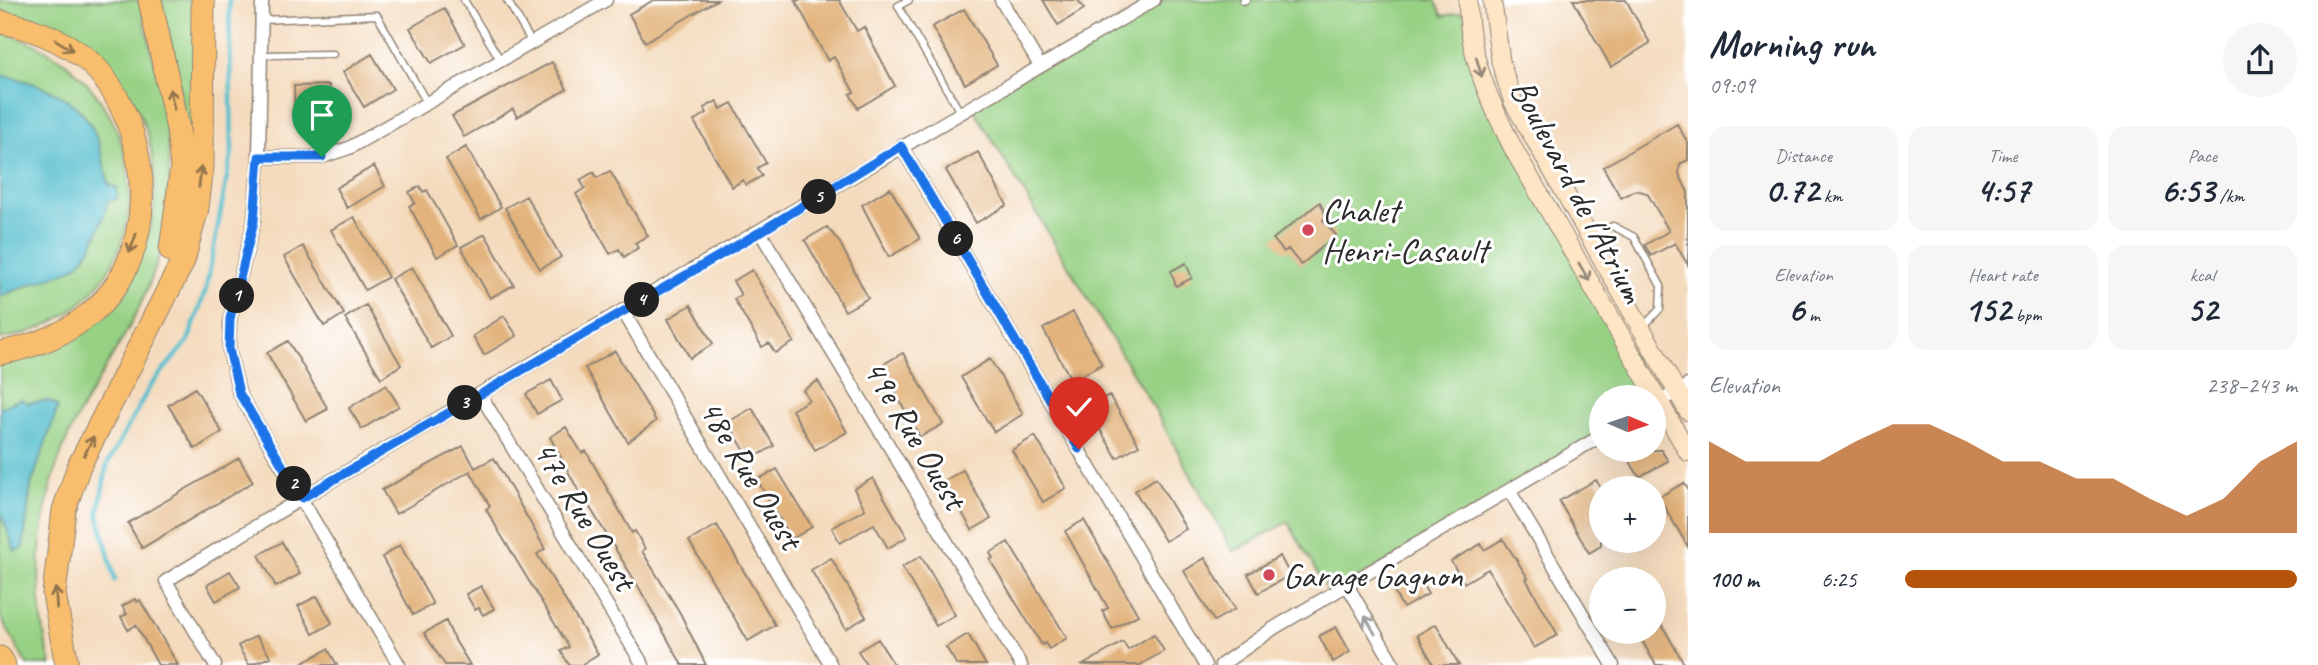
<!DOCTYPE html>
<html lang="en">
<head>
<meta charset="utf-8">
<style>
  body { margin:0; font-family:Caveat,sans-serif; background:#f6f6f7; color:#1f2937; height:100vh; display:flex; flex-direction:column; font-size:26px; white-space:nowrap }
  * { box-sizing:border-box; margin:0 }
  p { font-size:23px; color:#747a83 }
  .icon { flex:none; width:38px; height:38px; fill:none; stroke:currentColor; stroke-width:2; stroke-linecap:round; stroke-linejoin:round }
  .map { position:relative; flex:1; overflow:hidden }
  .drawer { display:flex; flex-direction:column; background:#fff; width:630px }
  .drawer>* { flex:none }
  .needle { width:46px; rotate:92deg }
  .controls { position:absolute; left:1589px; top:385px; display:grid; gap:14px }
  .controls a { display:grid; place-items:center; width:77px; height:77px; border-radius:50%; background:#fff; box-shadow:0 7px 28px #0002; font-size:35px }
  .pin { position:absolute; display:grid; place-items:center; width:60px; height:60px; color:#fff; margin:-72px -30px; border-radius:50% 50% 50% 0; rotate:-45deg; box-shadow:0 0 7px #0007 }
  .pin .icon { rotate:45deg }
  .km { position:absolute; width:35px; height:35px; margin:-18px; border-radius:50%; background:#222; color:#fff; font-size:19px; line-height:35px; text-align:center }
  .round { display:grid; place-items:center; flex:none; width:74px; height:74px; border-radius:37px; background:#f6f6f7 }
  .head { display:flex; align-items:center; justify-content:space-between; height:119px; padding:0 21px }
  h1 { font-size:38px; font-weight:800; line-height:52px }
  .stats { display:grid; grid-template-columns:repeat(3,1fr); gap:10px; height:119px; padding:7px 21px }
  .stats div { display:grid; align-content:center; border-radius:18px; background:#f6f6f7; text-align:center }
  .stats b { font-size:35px; font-weight:800 }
  .stats small { font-size:19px; font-weight:400 }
  .stats p { font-size:19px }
  .chart { height:196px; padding:14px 21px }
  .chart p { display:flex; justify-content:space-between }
  .chart svg { width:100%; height:126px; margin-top:7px; fill:#b45309; opacity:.7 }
  ul { padding:0 21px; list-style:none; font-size:23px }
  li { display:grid; grid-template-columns:112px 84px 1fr; align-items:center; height:52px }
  li i { height:18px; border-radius:9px; background:#b45309 }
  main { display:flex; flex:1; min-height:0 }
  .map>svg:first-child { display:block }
</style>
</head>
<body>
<main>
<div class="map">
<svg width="1688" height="665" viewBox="0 0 1688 665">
  <rect width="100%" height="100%" fill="#fff"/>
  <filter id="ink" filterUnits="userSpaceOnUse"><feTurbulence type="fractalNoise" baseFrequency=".0143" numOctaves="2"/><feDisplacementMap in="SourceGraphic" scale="14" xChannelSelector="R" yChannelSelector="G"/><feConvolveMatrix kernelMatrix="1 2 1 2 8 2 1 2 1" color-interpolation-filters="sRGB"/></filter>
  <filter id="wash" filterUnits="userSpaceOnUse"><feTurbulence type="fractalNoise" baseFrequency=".00686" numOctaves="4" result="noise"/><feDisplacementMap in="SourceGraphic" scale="28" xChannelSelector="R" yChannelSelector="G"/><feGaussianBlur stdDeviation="1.57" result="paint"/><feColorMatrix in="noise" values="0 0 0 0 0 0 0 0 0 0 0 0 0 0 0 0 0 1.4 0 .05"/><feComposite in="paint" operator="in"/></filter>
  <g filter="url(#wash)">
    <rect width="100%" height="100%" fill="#f4dbbe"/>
    <path fill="#97d184" stroke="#617e58" stroke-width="2" d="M0,0H139C161,85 183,169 159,256C143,313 108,361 80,412C39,489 28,581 51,665H27L0,616V361C15,357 39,355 51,346C69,333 85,307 100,290C114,274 136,256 146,238C156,219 155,190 154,170C147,83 81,27 0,11Z
      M160,0H196L193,126H185L176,63Z
      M1154,0H1435L1443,16L1468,11L1477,63L1654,397H1601V436L1330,595L1288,522L1233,552L1156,412L972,106Z
      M0,32C168,75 177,310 0,339Z"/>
    <path fill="#53bece" stroke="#3f747c" stroke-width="2" d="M0,75C32,81 71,93 89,122C100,140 104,165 109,185L117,188V199L108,201C83,289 70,263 0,297Z
      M21,399L27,403L50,401L58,407L31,485L23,548L15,551L0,511V408Z"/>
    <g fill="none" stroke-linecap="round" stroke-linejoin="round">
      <path stroke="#53bece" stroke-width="4.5" d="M115,580L98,514L107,465L150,386L188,341L206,289L232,151L229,0"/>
    </g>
    <g id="blocks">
      <path fill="#e2b37b" d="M654,0H717L645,42L629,14Z
        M795,0H839L857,31L864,27L895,86L858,108L850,94L854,92L834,57L828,61Z
        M1043,0H1078L1084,9L1058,25Z
        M1573,0H1626L1650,43L1611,67Z
        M444,8L465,44L431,63L410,28Z
        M964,9L997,65L965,84L932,27Z
        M372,54L393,89L364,107L343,72Z
        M552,62L567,89L517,117L513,109L464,137L452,116Z
        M329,85L330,124L295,125L294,86Z
        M717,101L721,109L732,103L766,163L757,168L762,176L746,185L743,180L732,187L694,121L707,113L704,108Z
        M1677,124L1688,143V160L1680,164L1679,174L1688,192V265L1675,243L1651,256L1645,245L1669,231L1647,193L1636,190L1621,198L1603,167Z
        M466,147L501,207L481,219L446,159Z
        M978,152L1007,205L976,223L946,170Z
        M374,166L385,186L347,208L336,188Z
        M610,171L648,236L635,243L638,248L624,257L619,249L610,254L576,194L585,188L580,180L594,172L597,178Z
        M420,186L423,192L427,190L458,245L437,257L409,206L415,203L409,192Z
        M890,188L920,239L889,257L862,205Z
        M526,196L561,257L540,269L505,208Z
        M1320,202L1326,217L1323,220L1336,235L1301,265L1288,249L1284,252L1273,239Z
        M354,217L388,277L365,290L331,230Z
        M827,227L840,243L868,298L845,311L805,240Z
        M485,234L514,285L490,298L461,247Z
        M303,246L344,314L324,326L284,257Z
        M1186,263L1192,278L1176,286L1171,271Z
        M412,267L451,336L431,348L391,279Z
        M752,270L794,342L775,353L769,343L762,347L734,299L741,295L733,281Z
        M366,305L401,365L381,378L345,318Z
        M691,305L713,344L690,358L668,319Z
        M1073,312L1102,364L1072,381L1043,329Z
        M504,316L517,336L484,355L473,336Z
        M288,341L328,409L306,421L267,353Z
        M615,351L656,421L628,442L585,368Z
        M903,353L943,424L920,437L880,366Z
        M990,359L1023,414L994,432L961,377Z
        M551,380L562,400L537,414L526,394Z
        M818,381L847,432L815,450L792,410L809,400L803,390Z
        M386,385L399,406L362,429L349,408Z
        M195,388L222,432L195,449L168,405Z
        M1109,395L1139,445L1117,458L1087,408Z
        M752,408L774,446L750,460L728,422Z
        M566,427L582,453L586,451L632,533L635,531L645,549L642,551L680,613L706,665H682L638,586L589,506L587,507L550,437Z
        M1035,436L1066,488L1043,502L1012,450Z
        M463,446L475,468L494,458L545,549L537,554L598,654L581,665H569L561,651L569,647L501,535L486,509L490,506L470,471L396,514L382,490Z
        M1631,450H1661L1668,461L1639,477L1625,453Z
        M239,458L253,482L142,548L128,523Z
        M777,469L812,527L792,539L757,480Z
        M963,470L991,519L972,530L944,481Z
        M873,478L907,537L888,548L874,524L840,543L832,528L865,509L854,489Z
        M1156,478L1186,529L1165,541L1135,491Z
        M1596,480L1601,489V546L1589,553L1559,501Z
        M1684,483L1688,489V547L1659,497Z
        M1084,520L1138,615L1112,629L1102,611L1108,608L1065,531Z
        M717,525L775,625L748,641L689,541Z
        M1503,539L1528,578L1526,579L1558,635L1534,648L1488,569L1464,583L1451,561L1481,544L1484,550Z
        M282,542L300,574L276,587L259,555Z
        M1008,542L1067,638L1049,649L1045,643L1042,645L990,560L993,558L990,553Z
        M400,545L433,604L413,615L382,557Z
        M921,556L955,615L936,626L902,567Z
        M1280,556L1290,575L1258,593L1248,574Z
        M831,558L866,617L846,629L811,570Z
        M1205,558L1235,609L1214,621L1184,571Z
        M230,571L240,587L216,601L207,585Z
        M1418,576L1428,594L1403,608L1393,590Z
        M481,586L494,609L483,615L479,608L475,610L466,594Z
        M317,596L332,623L313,634L298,606Z
        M135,599L137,602L140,600L178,665H158L136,625L128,630L121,617L127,614L122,606Z
        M1654,611L1671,641L1685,665H1656L1637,632H1654Z
        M446,621L453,637L470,665H445L424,633Z
        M1436,624L1459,665H1434L1417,635Z
        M1336,627L1350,652L1333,662L1319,636Z
        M968,634L986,665H957L946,647Z
        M1154,634L1164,651L1140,665H1083L1123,642L1128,650Z
        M256,636L271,657L249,665L238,646Z
        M878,639L894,665H867L858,651Z
        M328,649L337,665H298Z"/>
    </g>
  </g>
  <g filter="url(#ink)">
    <use href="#blocks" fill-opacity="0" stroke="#908374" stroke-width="2"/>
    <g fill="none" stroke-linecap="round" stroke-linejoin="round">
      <g stroke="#908374" stroke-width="9">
        <path id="lane" d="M464,0L501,61
          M507,0L532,43
          M909,0L898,6L960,112
          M1243,1L1246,0
          M261,20L377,15L427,103
          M261,55L333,54
          M1591,234L1613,226L1634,237L1661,286L1660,309L1644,326"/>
      </g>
      <g stroke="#908374" stroke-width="15">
        <path id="street" d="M262,0L259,157L254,221L230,319L229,349L239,393L399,665
          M1001,0L1040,66
          M901,146L1205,665
          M259,157H322L349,148L606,0
          M760,232L1021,665
          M623,311L831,665
          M480,394L643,665
          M1654,405L1688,385
          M1509,490L1613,665
          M1347,585L1394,665
          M215,665L166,581L302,498L1154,0
          M1221,665L1274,628L1601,436"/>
      </g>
      <g stroke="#908374" stroke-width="20">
        <path id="secondary" d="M1468,0C1467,53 1491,104 1514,150L1688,452
          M1492,0L1501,64L1513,101L1688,411"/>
      </g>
      <g stroke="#908374" stroke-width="25">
        <path id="highway" d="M150,0L178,129L182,167L171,250
          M0,22C36,28 79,46 102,75C154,142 160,261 87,316C61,337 32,347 0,353
          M0,658L4,665
          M67,665L54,594L64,510L79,466L183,261L197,208L202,166L203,0"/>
      </g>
      <use href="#lane" stroke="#fff" stroke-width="6"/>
      <use href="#street" stroke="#fff" stroke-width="12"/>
      <use href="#secondary" stroke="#fde5c5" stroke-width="18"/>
      <use href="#highway" stroke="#f9be6d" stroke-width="23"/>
    </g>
    <defs><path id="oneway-shaft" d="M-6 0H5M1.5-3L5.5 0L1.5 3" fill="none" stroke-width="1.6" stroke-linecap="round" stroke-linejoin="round" transform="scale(1.75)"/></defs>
    <g stroke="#92744c">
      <use href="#oneway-shaft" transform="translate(64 45) rotate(32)"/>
      <use href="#oneway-shaft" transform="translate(172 99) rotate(-101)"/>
      <use href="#oneway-shaft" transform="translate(200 177) rotate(-84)"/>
      <use href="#oneway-shaft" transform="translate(133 243) rotate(109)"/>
      <use href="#oneway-shaft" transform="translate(89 446) rotate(-64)"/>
      <use href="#oneway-shaft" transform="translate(56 598) rotate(-94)"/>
    </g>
    <g stroke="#948878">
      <use href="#oneway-shaft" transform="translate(1479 67) rotate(74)"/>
      <use href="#oneway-shaft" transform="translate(1584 272) rotate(60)"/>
    </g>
    <use stroke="#a0a0a0" href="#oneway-shaft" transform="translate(1370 625) rotate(-120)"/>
  </g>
  <g fill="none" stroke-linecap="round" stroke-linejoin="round" filter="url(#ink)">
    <g stroke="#fff" stroke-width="14">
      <path id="route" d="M322,157H259L254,221L230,319L229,349L239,393L302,498L760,232L901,146L1079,449"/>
    </g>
    <use href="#route" stroke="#1a73e8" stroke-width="9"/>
  </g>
  <g fill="#d1495b" stroke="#fff" stroke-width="2.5">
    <circle cx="1308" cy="230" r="7"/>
    <circle cx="1269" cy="575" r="7"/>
  </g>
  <g text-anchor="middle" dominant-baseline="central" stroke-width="6" stroke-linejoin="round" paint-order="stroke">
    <g font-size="35" fill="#2b2b2b" stroke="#fff">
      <text transform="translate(1578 191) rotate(62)">Boulevard de l'Atrium</text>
      <text transform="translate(915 434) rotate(59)">49e Rue Ouest</text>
      <text transform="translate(751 474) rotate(59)">48e Rue Ouest</text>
      <text transform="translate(585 515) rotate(59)">47e Rue Ouest</text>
    </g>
    <g font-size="35" fill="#2b2b2b" stroke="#fff" text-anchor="start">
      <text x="1322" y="210">Chalet<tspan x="1322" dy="40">Henri-Casault</tspan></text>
      <text x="1283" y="575">Garage Gagnon</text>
    </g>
  </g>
</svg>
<div class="controls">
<a><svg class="needle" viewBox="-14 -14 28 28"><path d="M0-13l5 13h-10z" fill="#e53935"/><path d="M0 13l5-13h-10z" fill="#747a83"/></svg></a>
<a>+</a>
<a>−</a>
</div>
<div class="pin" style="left:322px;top:157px;background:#1e9e55"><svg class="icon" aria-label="arrive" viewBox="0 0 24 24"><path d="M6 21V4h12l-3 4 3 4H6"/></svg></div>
<div class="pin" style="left:1079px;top:449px;background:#d93025"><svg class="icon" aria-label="check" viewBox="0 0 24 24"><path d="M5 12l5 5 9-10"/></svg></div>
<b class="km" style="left:237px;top:296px">1</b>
<b class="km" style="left:294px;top:484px">2</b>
<b class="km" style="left:465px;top:403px">3</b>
<b class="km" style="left:642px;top:300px">4</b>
<b class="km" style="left:819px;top:197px">5</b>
<b class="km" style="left:956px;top:239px">6</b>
</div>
<section class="drawer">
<div class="head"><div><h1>Morning run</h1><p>09:09</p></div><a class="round"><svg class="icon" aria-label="share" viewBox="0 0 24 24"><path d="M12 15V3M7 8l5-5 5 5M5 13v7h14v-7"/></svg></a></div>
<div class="stats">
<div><p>Distance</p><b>0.72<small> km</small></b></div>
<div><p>Time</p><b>4:57</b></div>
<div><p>Pace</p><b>6:53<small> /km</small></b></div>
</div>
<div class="stats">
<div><p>Elevation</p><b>6<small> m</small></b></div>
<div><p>Heart rate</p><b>152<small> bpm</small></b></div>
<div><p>kcal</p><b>52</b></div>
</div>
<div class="chart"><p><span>Elevation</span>238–243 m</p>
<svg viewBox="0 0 160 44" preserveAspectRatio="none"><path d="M0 44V12L10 19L20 19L30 19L40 12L50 6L60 6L70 12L80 19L90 19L100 25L110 25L120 32L130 38L140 32L150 19L160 12V44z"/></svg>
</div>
<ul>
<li><b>100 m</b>6:25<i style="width:100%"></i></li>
</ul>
</section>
</main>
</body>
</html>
